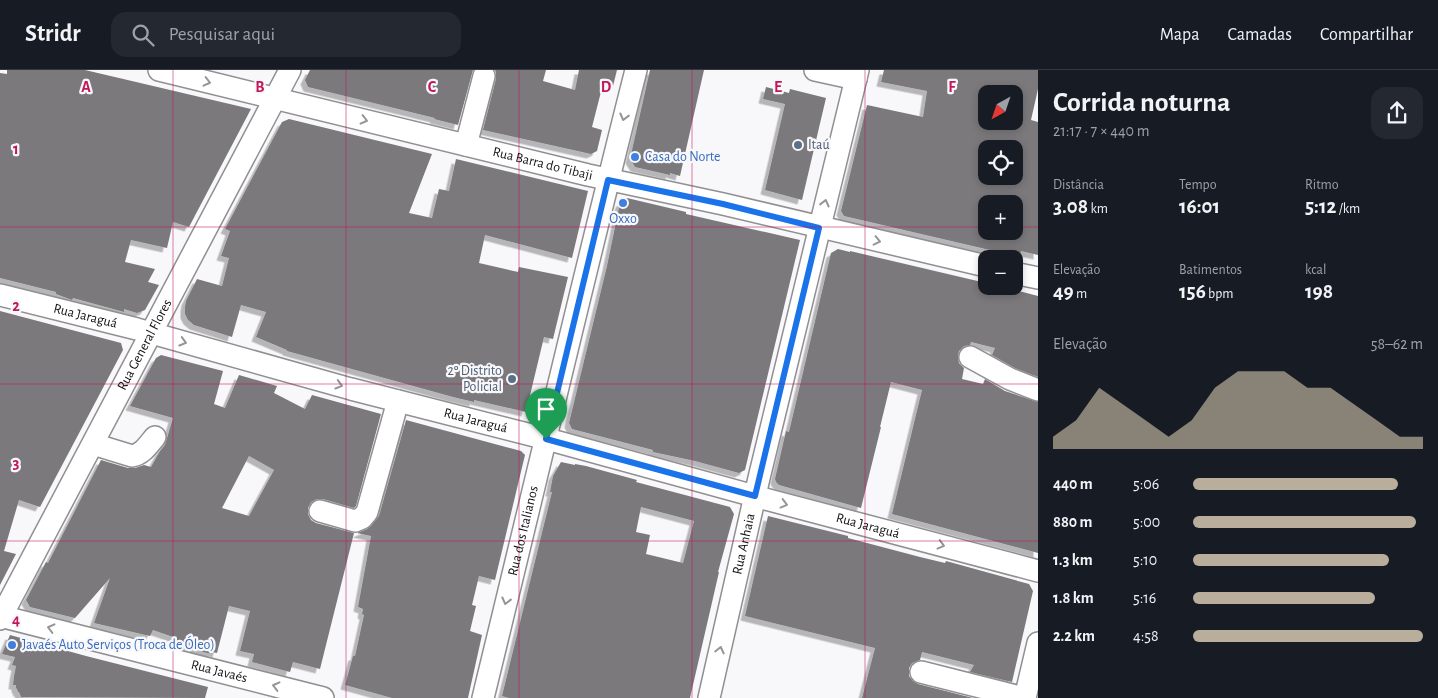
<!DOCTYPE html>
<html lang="pt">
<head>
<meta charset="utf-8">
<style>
  body { margin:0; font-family:"Alegreya Sans",sans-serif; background:#242831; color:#f1f3f6; height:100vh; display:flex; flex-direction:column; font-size:19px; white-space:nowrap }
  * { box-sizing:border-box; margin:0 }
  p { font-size:16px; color:#9ea1a6 }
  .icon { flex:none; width:28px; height:28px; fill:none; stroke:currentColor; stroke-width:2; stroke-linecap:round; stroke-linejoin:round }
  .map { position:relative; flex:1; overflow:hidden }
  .sheet { display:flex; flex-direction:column; background:#171b24; width:400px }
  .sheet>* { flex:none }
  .needle { width:32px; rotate:220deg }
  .fabs { position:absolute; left:978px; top:15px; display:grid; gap:10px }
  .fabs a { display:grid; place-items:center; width:45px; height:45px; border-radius:10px; background:#171b24; box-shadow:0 2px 8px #0003; font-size:25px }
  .pin { position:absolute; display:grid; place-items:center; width:42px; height:42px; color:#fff; margin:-51px -21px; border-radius:50% 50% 50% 0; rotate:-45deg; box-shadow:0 0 5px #0007 }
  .pin .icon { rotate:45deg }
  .round { display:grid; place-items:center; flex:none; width:52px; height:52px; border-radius:15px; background:#242831 }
  .headline { display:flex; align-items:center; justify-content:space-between; height:85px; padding:0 15px }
  h1 { font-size:28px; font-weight:600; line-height:38px }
  .metrics { display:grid; grid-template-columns:repeat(3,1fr); gap:8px; height:85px; padding:5px 15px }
  .metrics div { display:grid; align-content:center }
  .metrics b { font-size:21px; font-weight:600 }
  .metrics small { font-size:14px; font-weight:400 }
  .metrics p { font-size:14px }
  .chart { height:140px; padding:10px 15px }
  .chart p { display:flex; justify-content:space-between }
  .chart svg { width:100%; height:90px; margin-top:5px; fill:#b9ae9b; opacity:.7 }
  ul { padding:0 15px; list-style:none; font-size:16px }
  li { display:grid; grid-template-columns:80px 60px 1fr; align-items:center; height:38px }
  li i { height:12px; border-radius:6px; background:#b9ae9b }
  header { display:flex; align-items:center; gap:30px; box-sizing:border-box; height:70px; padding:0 25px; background:#171b24; border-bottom:1px solid #363941 }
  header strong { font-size:24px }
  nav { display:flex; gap:28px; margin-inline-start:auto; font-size:18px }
  .search { width:350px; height:45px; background:#242831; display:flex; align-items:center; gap:12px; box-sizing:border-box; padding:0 18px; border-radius:15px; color:#9ea1a6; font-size:19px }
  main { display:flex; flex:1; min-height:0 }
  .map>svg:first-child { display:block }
</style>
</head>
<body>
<header>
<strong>Stridr</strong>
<div class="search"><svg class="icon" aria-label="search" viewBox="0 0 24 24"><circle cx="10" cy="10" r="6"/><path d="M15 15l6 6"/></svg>Pesquisar aqui</div>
<nav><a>Mapa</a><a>Camadas</a><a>Compartilhar</a></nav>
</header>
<main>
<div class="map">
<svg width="1038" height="628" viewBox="0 0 1038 628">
  <defs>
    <filter id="shadow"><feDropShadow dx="-4.5" dy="4.5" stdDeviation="0" flood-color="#0004"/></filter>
  </defs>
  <rect width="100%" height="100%" fill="#f8f7fa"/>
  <path fill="#7b797c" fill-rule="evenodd" filter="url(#shadow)" d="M7,0H85L251,39L189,157L173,152L167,178L131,170L125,192L155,199L148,212L159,215L145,240L137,243L124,239V242L73,228L72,230L56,224V222L0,208V3L7,4Z
    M310,0H473L458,55L434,49L435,48L390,37L308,17L305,10Z
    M495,0H546L543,11L575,20L579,0H617L613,16L603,14L592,57L602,60L597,81L591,84L483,60L496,9V3Z
    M650,0H704L680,106L670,103V105L635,97L630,89Z
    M884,0H1038V19L1031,50L1038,52V185L1021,181L1020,187L844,146L841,141L867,35L923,47L927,21L881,12ZM986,24H1014V27L1018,28L1014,51H986ZM986,79H1014V106H986ZM986,134H1018L1014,154V161H986Z
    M766,17L789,23L790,19L826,28L802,130L765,120L785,34L763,29Z
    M289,49L432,84L409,143L432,148L439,119L449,121L456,89L588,121L572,188L485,165L479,193L518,202L519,197L568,207L553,269L544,267L526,342L474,330V332L453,327L287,281V280L256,267L266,242L241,235L232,267L194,255L188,250L185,244V237L186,231L197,209L222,216L229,188L221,186L230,161L225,159L282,52Z
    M627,128L686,142V144L800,170L745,400L739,403L695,391L653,382V380L572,359L569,353L607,196L620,133Z
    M838,179L850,182V181L986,213V216H999L1038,226V307L1015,298L992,285L995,278L971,272L970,275L964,276L959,281L958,287L959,293L964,298L962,309L983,314L985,309L1005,321L1038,332V483L892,444L922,320L891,312L880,357H881L861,438L779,415L776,412L775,409L786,361L789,362L831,183Z
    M0,241L121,273L123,280L40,437L19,430L4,481L16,484L0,515Z
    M161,285L223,301L214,334L225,338L239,305L277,316L274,323L305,339L312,325L381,344L356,436L354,438L323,429H317L311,432L308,438V444L311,450L316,453L354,463L320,599L293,592L290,602L252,592L254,584L240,581L250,541L229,536L217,583L212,582V584L194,580V577L174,572L176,568L153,560L150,566L94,553L110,508L75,548L30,537L26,530L46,492L48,493L101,390L128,398H135L144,395L151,397L160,381L165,375L173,348L130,336L156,288ZM249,386L274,400L249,446L222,438Z
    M406,350L521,381L525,385L495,510L479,506L472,535L476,536L470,561L482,565L468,628H392L345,615L353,586H355L364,545L362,544L363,539L358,537L371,466L357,463L367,459L371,456L379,446Z
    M561,392L575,395V394L586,396L637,410L636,412L730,437L734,444L718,502H719L690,628H509L502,626L552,422H550L553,406ZM641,437L694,451L683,493L646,484L650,465L636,462Z
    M768,446L848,466V468L920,487L945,493L946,491L1029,514L1033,521L1012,612L970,602L974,595L922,582L920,590L912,593L909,598V606L913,611L918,614L973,628H862L875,578L745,546Z
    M10,565L86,586L208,617L205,628L21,627L19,622H18L17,619L16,618V615H13L14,606L16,596L12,595L15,587L2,584Z"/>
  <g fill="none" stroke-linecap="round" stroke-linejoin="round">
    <g stroke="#908f92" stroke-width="24">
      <g id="minor">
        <path id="s1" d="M159,0L588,105L723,134L986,196"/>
        <path d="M815,0L856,9"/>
        <path d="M466,75L484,6"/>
        <path d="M1014,203L1038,208"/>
        <path id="s2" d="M0,225L137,259L351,319L547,369L769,430L1038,501"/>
        <path d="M970,287L1010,309L1038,320"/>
        <path d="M93,374L132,386C143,384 148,375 155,367"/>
        <path d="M320,441L355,451L362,448L367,442L398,331"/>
        <path id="s3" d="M0,546L323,628"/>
        <path id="s4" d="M0,549L290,0"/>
        <path d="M921,602L1024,628"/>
        <path id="s5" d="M483,628C534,419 583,209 636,0"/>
        <path id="s6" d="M709,628L759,408L858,0"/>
        <path d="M1025,628L1038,573"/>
      </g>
    </g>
    <use href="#minor" stroke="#fff" stroke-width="21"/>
  </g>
  <defs><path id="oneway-chevron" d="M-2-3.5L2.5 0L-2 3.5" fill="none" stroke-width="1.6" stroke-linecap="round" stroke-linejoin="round" transform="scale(1.25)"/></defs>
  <g stroke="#959595">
    <use href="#oneway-chevron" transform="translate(207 12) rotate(14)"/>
    <use href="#oneway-chevron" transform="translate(624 47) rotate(104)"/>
    <use href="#oneway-chevron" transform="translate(364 50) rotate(14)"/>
    <use href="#oneway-chevron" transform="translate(825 133) rotate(-76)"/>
    <use href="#oneway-chevron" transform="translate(877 171) rotate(13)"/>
    <use href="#oneway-chevron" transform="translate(183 272) rotate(16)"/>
    <use href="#oneway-chevron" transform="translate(339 315) rotate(16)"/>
    <use href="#oneway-chevron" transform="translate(784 434) rotate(15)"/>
    <use href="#oneway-chevron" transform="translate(941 475) rotate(15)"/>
    <use href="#oneway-chevron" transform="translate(506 531) rotate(104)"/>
    <use href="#oneway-chevron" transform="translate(51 558) rotate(-166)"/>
    <use href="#oneway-chevron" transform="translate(720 580) rotate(-77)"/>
    <use href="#oneway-chevron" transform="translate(276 616) rotate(-166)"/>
  </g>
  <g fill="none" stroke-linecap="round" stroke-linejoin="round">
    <g stroke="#fff" stroke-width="10">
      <path id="route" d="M608,110L723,134L819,158L755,426L546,369Z"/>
    </g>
    <use href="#route" stroke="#1a73e8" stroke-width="6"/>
  </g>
  <path fill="none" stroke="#c2185b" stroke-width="1" stroke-opacity="0.55" d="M173,0V628M346,0V628M519,0V628M692,0V628M865,0V628M0,157H986M1014,157H1038M0,314H1038M0,471H1038"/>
  <g fill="#5c6f8a" stroke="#f8f7fa" stroke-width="2">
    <circle cx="798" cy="75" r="5"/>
    <circle cx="512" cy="309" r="5"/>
  </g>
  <g fill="#3f7fe0" stroke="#f8f7fa" stroke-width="2">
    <circle cx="635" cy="87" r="5"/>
    <circle cx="623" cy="133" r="5"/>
    <circle cx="12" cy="575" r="5"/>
  </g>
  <g text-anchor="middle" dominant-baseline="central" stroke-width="4.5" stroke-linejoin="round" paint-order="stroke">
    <g font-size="14" fill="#4e5e75" stroke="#f8f7fa" text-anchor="start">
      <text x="808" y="75">Itaú</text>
      <text x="502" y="301" text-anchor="end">2º Distrito<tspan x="502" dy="16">Policial</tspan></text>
    </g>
    <g font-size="14" fill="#366cbe" stroke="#f8f7fa" text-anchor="start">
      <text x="645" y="87">Casa do Norte</text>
      <text x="623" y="149" text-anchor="middle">Oxxo</text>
      <text x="22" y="575">Javaés Auto Serviços (Troca de Óleo)</text>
    </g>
    <g font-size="14" fill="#131314" stroke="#f8f7fa">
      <text stroke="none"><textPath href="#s1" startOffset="395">Rua Barra do Tibaji</textPath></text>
      <text stroke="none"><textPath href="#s2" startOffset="88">Rua Jaraguá</textPath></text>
      <text stroke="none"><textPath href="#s4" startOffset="310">Rua General Flores</textPath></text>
      <text stroke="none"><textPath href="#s2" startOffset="492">Rua Jaraguá</textPath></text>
      <text stroke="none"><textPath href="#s2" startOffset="898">Rua Jaraguá</textPath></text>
      <text stroke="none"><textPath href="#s5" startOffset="172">Rua dos Italianos</textPath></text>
      <text stroke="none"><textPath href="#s6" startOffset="158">Rua Anhaia</textPath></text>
      <text stroke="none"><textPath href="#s3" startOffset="226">Rua Javaés</textPath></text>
    </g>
  </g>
  <g font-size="16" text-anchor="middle" font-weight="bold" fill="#c2185b" stroke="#f8f7fa" stroke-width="4.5" stroke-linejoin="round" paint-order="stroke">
    <text x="86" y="22">A</text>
    <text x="260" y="22">B</text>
    <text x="432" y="22">C</text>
    <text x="606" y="22">D</text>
    <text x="778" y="22">E</text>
    <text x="952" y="22">F</text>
    <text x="16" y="84">1</text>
    <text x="16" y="241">2</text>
    <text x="16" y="398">3</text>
    <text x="16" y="555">4</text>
  </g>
</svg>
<div class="fabs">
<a><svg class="needle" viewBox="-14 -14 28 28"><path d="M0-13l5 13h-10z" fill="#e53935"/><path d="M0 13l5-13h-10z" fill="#9ea1a6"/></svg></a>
<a><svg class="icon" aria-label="locate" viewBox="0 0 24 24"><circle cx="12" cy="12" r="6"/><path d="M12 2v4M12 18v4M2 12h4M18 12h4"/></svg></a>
<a>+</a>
<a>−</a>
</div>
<div class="pin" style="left:546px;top:369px;background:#1e9e55"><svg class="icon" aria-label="arrive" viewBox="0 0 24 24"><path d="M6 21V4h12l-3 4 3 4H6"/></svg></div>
</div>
<section class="sheet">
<div class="headline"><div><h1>Corrida noturna</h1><p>21:17 · 7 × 440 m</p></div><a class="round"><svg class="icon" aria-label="share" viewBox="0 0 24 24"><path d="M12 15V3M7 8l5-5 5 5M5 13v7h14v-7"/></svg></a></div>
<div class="metrics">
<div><p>Distância</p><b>3.08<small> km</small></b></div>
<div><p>Tempo</p><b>16:01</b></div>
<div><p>Ritmo</p><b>5:12<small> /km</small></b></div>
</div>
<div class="metrics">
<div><p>Elevação</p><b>49<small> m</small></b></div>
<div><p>Batimentos</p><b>156<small> bpm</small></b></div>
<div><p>kcal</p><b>198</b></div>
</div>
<div class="chart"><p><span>Elevação</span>58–62 m</p>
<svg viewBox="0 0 160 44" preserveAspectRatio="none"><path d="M0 44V38L10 30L20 14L30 22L40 30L50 38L60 30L70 14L80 6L90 6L100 6L110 14L120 14L130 22L140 30L150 38L160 38V44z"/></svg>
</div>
<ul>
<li><b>440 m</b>5:06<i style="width:89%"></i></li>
<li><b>880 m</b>5:00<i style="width:97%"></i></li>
<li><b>1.3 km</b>5:10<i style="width:85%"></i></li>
<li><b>1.8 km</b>5:16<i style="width:79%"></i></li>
<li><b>2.2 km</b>4:58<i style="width:100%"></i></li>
</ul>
</section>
</main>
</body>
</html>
